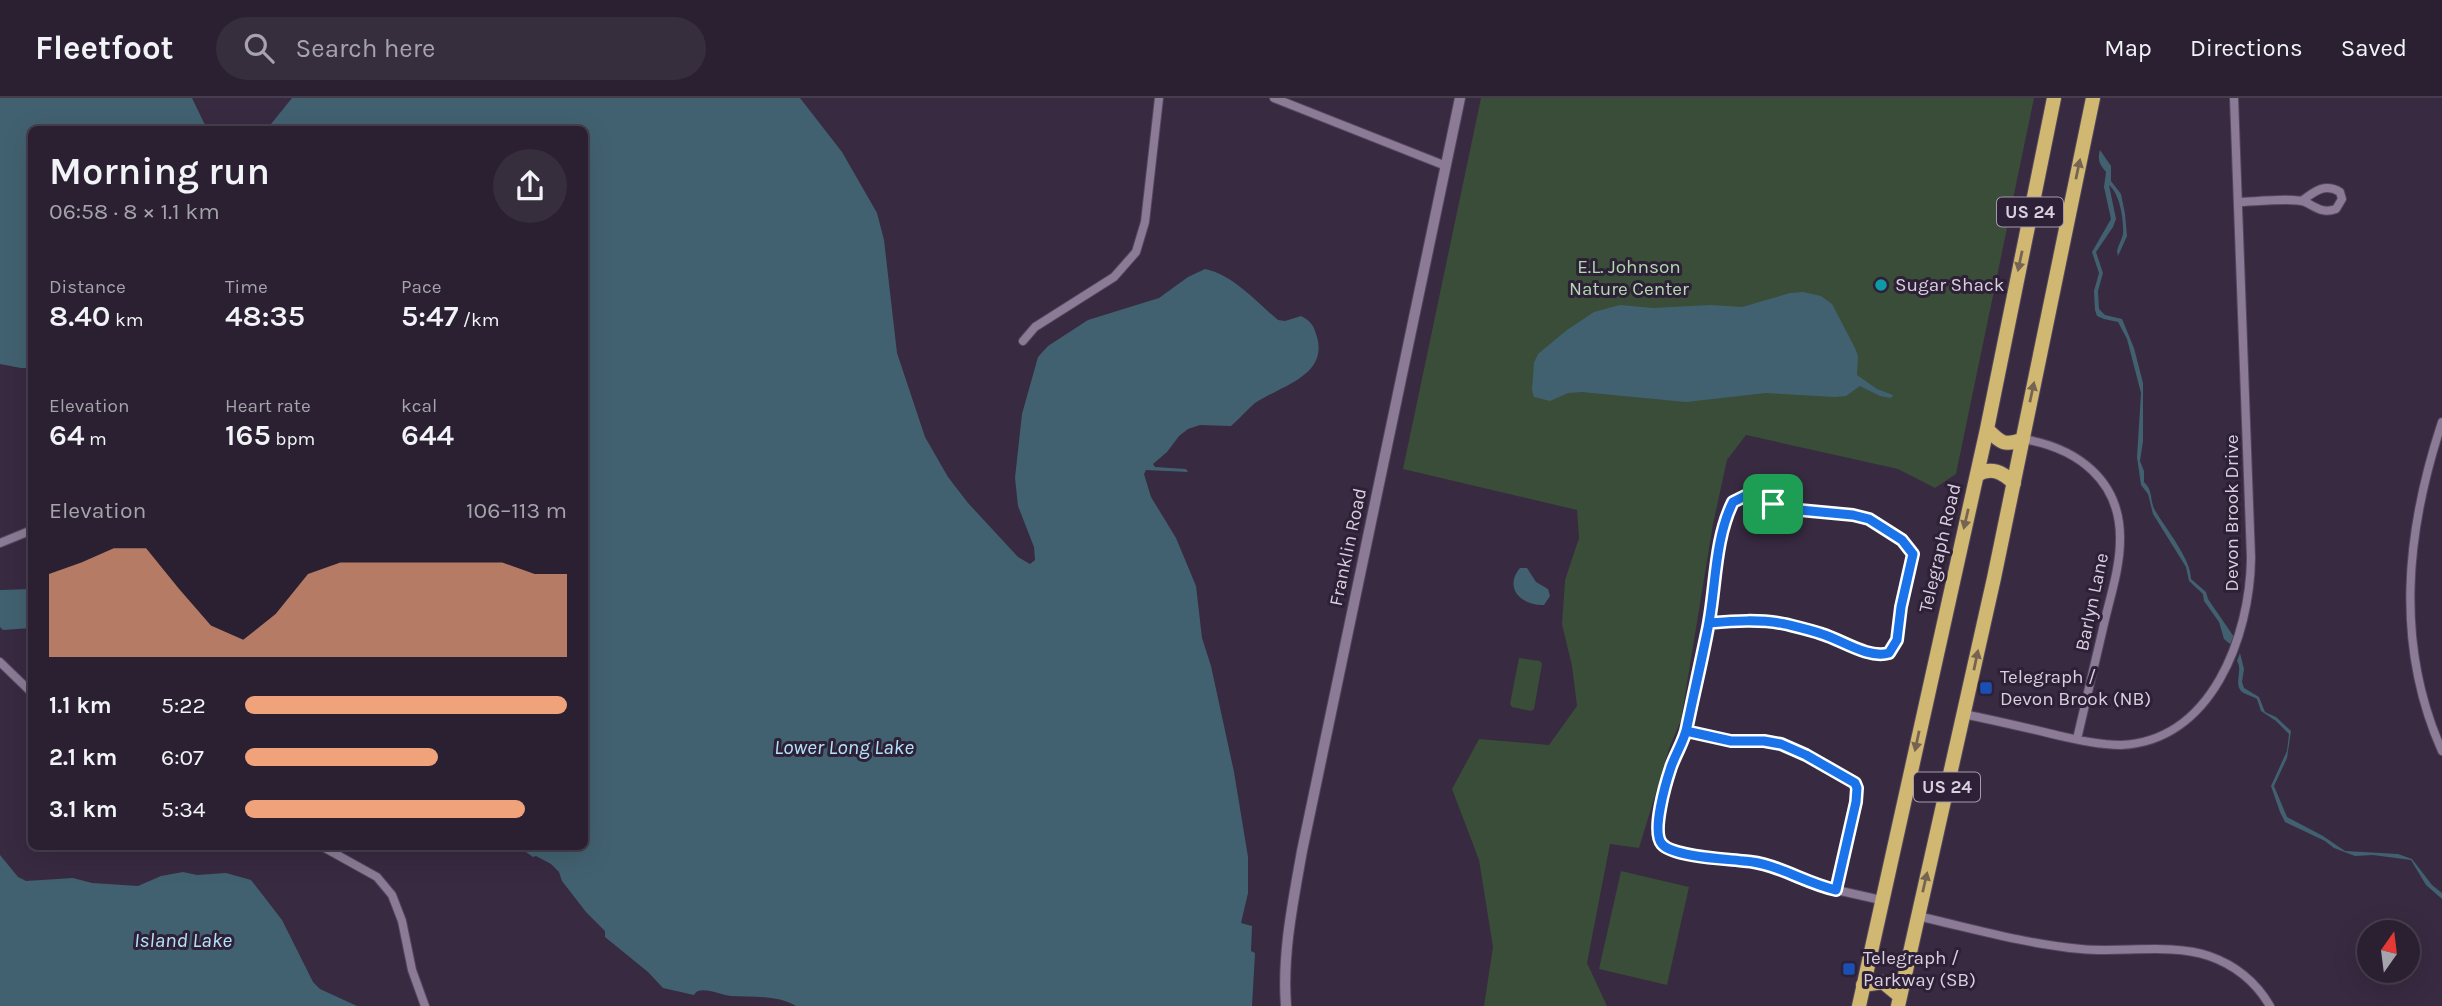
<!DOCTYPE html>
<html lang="en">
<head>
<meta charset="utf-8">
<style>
  body { margin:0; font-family:Karla,sans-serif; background:#362d3d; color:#f1f3f6; height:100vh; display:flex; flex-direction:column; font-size:26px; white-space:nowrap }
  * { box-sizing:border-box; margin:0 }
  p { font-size:23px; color:#a5a3ab }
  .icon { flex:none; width:38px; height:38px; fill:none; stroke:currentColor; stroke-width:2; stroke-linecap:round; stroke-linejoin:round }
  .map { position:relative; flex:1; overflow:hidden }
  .sheet { position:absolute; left:28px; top:28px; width:560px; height:724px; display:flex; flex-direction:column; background:#2a2031; border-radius:10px; box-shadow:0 7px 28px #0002,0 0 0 2px #463e4d }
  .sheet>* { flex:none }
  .needle { width:46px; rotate:14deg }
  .tools { position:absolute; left:2357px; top:822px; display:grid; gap:14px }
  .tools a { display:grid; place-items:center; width:63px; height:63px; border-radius:50%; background:#2a2031; box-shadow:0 7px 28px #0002,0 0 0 2px #463e4d; font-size:35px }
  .pin { position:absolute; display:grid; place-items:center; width:60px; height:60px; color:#fff; margin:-30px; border-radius:14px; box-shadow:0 4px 10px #0006 }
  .round { display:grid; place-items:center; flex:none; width:74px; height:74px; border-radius:37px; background:#362d3d }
  .head { display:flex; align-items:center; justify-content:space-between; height:119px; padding:0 21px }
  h1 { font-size:38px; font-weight:600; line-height:52px }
  .figures { display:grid; grid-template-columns:repeat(3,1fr); gap:10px; height:119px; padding:7px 21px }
  .figures div { display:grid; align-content:center }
  .figures b { font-size:30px; font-weight:600 }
  .figures small { font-size:19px; font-weight:400 }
  .figures p { font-size:19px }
  .chart { height:196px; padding:14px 21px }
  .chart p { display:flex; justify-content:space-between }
  .chart svg { width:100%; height:126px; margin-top:7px; fill:#f0a27a; opacity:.7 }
  ul { padding:0 21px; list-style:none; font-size:23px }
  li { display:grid; grid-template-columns:112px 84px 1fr; align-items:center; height:52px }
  li i { height:18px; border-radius:9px; background:#f0a27a }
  header { display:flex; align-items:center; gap:42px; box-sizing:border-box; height:98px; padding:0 35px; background:#2a2031; border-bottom:2px solid #463e4d }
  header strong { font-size:33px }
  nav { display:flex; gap:38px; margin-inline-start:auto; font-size:24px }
  .search { width:490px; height:63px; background:#362d3d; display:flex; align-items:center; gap:18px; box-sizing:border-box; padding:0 24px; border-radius:38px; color:#a5a3ab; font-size:26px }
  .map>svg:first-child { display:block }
</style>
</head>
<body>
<header>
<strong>Fleetfoot</strong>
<div class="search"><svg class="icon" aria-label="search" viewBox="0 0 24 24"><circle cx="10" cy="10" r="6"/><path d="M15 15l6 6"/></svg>Search here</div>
<nav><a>Map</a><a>Directions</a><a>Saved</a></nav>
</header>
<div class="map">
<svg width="2442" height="908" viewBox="0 0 2442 908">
  <rect width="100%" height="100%" fill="#382a41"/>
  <path fill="#394d38" d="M1481,0H2034L1956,376L1935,390L1898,371L1746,337L1727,362L1713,426L1681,622L1670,648L1639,750L1610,746L1587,865L1607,908H1484L1493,849L1479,762L1452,691L1479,641L1549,647L1577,608L1572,568L1562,526L1565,482L1579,440L1577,412L1403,371Z
    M1519,560L1540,563L1542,566L1534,611L1531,613L1512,609L1510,606Z
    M1621,773L1689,789L1667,887L1599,871Z"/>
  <path fill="#426170" d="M0,0H192L207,31L32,32L31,270H21L0,266Z
    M292,0H800L842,54L877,115L884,142L897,255L925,339L948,379L968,405L1018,459L1030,466L1035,462L1034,449L1018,408L1015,380L1022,316L1038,259L1048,248L1088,222L1159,200L1188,179L1205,171C1234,177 1256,204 1278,222L1285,223L1301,218C1311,223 1314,228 1317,239C1328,278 1280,288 1255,305C1247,312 1239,321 1231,328L1200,327L1188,331L1179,338L1167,354L1153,366L1155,369L1186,371L1188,374L1146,372L1144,376L1151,399L1176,440L1196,488L1202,540L1211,568L1234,674L1248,759V795L1241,825L1252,828L1251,853L1255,855L1252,908H796C778,897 751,899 731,898C721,897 707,890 698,893C696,894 695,895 694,897L663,890L648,874L605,839V833L586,814L562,783L559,774L551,766L536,758L533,759L519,749H584V32L267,31Z
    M2100,52L2111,68V83L2121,96L2125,116L2127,138L2118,158L2117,153C2118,147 2122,142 2123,136C2124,122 2120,96 2109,87L2116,121L2113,129L2096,154L2103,175L2098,193L2099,211L2105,217L2122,221L2134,250L2143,285V343L2140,363L2144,373V384C2154,393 2149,404 2156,414C2166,431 2191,461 2191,481L2206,494L2208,501L2234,539L2230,546L2224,541L2219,524L2204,503L2203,496L2189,483L2186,469L2153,416L2148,396L2141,387L2137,359L2141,295L2127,241L2118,224L2104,221L2097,218L2095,212L2094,193L2099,175L2092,154L2111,121L2104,89L2106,74C2100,67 2097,62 2100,52Z
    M1803,194L1821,198L1832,206L1855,250L1858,258L1857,277L1877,291L1893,297L1891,300L1880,298L1860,288L1846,298L1835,299L1766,295L1686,304L1582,294L1568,295L1550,303L1534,299L1532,292L1534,265L1538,256L1567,232L1594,214L1620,207L1653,210L1711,207L1742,209L1790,195Z
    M1520,470H1527L1536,484L1548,491L1550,498L1544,507C1522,508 1503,490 1520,470Z
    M31,491V530L3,532L0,529V492Z
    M2240,555L2244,571L2242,584L2244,590L2259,599L2265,614L2276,619L2291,633L2287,660L2274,688L2287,719L2323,738L2345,753L2398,756L2412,761L2432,787L2442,795V801L2426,787L2411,762L2373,757L2355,758L2334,750L2325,743L2285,724L2280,714L2271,688L2287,653L2289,636L2276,623L2261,613L2257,601C2253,598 2243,596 2241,593C2234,585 2243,572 2237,563Z
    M0,757L18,779L26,783L73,780L92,785L138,788L161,778L183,774L197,777L226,775L251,782L282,822L313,884L320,891L357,908H0Z"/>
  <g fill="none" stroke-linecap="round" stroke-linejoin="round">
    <g stroke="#53475b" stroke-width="10">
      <path id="street" d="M1274,0L1446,68
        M2238,104C2251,104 2295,99 2305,104C2316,109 2322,116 2336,111L2342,101L2340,94C2325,85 2315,93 2303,102
        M1023,243L1035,229L1114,179L1136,154L1145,124L1159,0
        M2442,324C2406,433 2394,545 2442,653
        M2023,341C2077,350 2121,382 2120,442C2120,470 2110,499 2104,526C2095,565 2086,603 2077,641
        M0,445L32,432
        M1709,525L1758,523L1783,526L1822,536L1872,555L1881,557L1889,555L1897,543L1901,509L1912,460V451L1902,442L1886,431L1861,418L1789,411L1751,399L1738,400L1733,404L1727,417L1718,460L1709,525L1686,633L1668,680L1657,735L1662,747L1672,752L1710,761L1764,765L1823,789L1881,802
        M0,564L32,595
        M1963,616C1993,622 2023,629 2052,636C2074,641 2098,647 2121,647C2212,643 2250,538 2251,460L2234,0
        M1686,633L1731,643H1764L1781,646L1806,657L1855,685L1857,690L1856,704L1836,792
        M323,749L377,779L392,797L402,823L412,872L425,908
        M1917,818C1971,830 2025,846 2081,851C2120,855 2173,845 2209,858C2235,867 2256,884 2270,908"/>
    </g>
    <g stroke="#53475b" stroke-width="12">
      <path id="secondary" d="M1286,908C1282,856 1293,804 1302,753L1460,0"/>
    </g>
    <g stroke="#53475b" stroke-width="16">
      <path id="highway" d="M1987,331C2000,344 2004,349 2023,341
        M1977,377C1991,368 2002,374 2014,385
        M1863,887L1883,884L1900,898
        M1859,908L1987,331L2054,0
        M1898,908L1994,480L2093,0"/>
    </g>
    <use href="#street" stroke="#8b7b96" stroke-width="8"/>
    <use href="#secondary" stroke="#8b7b96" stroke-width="10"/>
    <use href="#highway" stroke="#d0b772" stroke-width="14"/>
  </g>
  <defs><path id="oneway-solid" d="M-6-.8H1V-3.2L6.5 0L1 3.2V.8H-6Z" transform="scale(1.75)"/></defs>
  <g fill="#766452">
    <use href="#oneway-solid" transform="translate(2078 71) rotate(-78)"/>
    <use href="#oneway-solid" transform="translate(2020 163) rotate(102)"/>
    <use href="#oneway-solid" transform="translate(2032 294) rotate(-78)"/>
    <use href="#oneway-solid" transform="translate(1966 421) rotate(103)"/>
    <use href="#oneway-solid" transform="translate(1976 562) rotate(-78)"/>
    <use href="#oneway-solid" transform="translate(1917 643) rotate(102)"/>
    <use href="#oneway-solid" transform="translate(1925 784) rotate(-77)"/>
  </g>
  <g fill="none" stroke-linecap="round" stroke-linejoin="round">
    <g stroke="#fff" stroke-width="14">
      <path id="route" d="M1773,406L1745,398L1733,404C1715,440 1716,485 1709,524C1703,559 1694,594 1687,629C1684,643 1676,655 1671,669C1666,684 1651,734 1662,746C1673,759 1727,761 1744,763C1777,765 1804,785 1836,792L1856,704L1857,690L1855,685L1806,657L1781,646L1764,643H1731L1686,633L1709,525C1734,523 1760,521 1785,526C1797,529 1810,532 1822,536C1842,542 1868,561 1889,555L1897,542L1901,509L1913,456L1902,442L1869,421L1853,417L1789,411L1773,406"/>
    </g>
    <use href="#route" stroke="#1a73e8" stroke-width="9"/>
  </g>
  <circle fill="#0f9aa8" stroke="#2d2037" stroke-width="2.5" cx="1881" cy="187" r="7"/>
  <g fill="#1a4fb4" stroke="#2d2037" stroke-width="2.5">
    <rect x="1979" y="583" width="14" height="14" rx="3.5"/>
    <rect x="1842" y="864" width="14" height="14" rx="3.5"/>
  </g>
  <g text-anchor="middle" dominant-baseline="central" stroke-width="6" stroke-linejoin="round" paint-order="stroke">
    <g fill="#2d2037" stroke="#a59bad" stroke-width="2">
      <rect x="1997" y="99.5" width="66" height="29" rx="5"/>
      <rect x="1914" y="674.5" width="66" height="29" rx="5"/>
    </g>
    <g font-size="18" font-weight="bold" fill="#d9d0df">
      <text x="2030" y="114">US 24</text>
      <text x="1947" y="689">US 24</text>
    </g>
    <g font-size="19" fill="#b1daae" stroke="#2d2037">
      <text x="1629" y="169">E.L. Johnson<tspan x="1629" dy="22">Nature Center</tspan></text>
    </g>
    <g font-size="19" fill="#d9d0df" stroke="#2d2037" text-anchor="start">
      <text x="1895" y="187">Sugar Shack</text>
      <text x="2000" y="579">Telegraph /<tspan x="2000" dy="22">Devon Brook (NB)</tspan></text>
      <text x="1863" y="860">Telegraph /<tspan x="1863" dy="22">Parkway (SB)</tspan></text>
    </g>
    <g font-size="19" fill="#d9d0df" stroke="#2d2037">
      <text transform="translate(2232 415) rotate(-90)">Devon Brook Drive</text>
      <text transform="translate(1348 449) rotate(-78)">Franklin Road</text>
      <text transform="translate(1940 450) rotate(-77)">Telegraph Road</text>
      <text transform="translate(2092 504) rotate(-78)">Barlyn Lane</text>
    </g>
    <g font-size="21" font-style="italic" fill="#b3e3fb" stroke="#2d2037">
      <text x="844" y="649">Lower Long Lake</text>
      <text x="183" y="842">Island Lake</text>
    </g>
  </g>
</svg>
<div class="tools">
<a><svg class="needle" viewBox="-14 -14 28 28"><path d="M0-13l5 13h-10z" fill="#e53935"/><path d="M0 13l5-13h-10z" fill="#a5a3ab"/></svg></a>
</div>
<div class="pin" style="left:1773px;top:406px;background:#1e9e55"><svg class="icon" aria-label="arrive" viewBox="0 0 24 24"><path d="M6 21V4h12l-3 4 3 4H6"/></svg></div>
<section class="sheet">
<div class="head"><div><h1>Morning run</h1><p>06:58 · 8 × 1.1 km</p></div><a class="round"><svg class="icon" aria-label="share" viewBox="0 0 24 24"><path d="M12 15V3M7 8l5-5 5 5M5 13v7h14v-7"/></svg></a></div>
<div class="figures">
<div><p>Distance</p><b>8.40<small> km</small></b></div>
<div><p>Time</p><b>48:35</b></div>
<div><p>Pace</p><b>5:47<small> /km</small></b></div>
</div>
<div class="figures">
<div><p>Elevation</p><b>64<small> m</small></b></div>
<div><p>Heart rate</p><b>165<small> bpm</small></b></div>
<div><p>kcal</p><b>644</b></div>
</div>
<div class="chart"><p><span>Elevation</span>106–113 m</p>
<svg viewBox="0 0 160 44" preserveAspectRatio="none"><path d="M0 44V15L10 11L20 6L30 6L40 20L50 33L60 38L70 29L80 15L90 11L100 11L110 11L120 11L130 11L140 11L150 15L160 15V44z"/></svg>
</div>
<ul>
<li><b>1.1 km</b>5:22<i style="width:100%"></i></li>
<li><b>2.1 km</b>6:07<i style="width:60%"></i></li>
<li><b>3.1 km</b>5:34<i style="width:87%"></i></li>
</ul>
</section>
</div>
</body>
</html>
